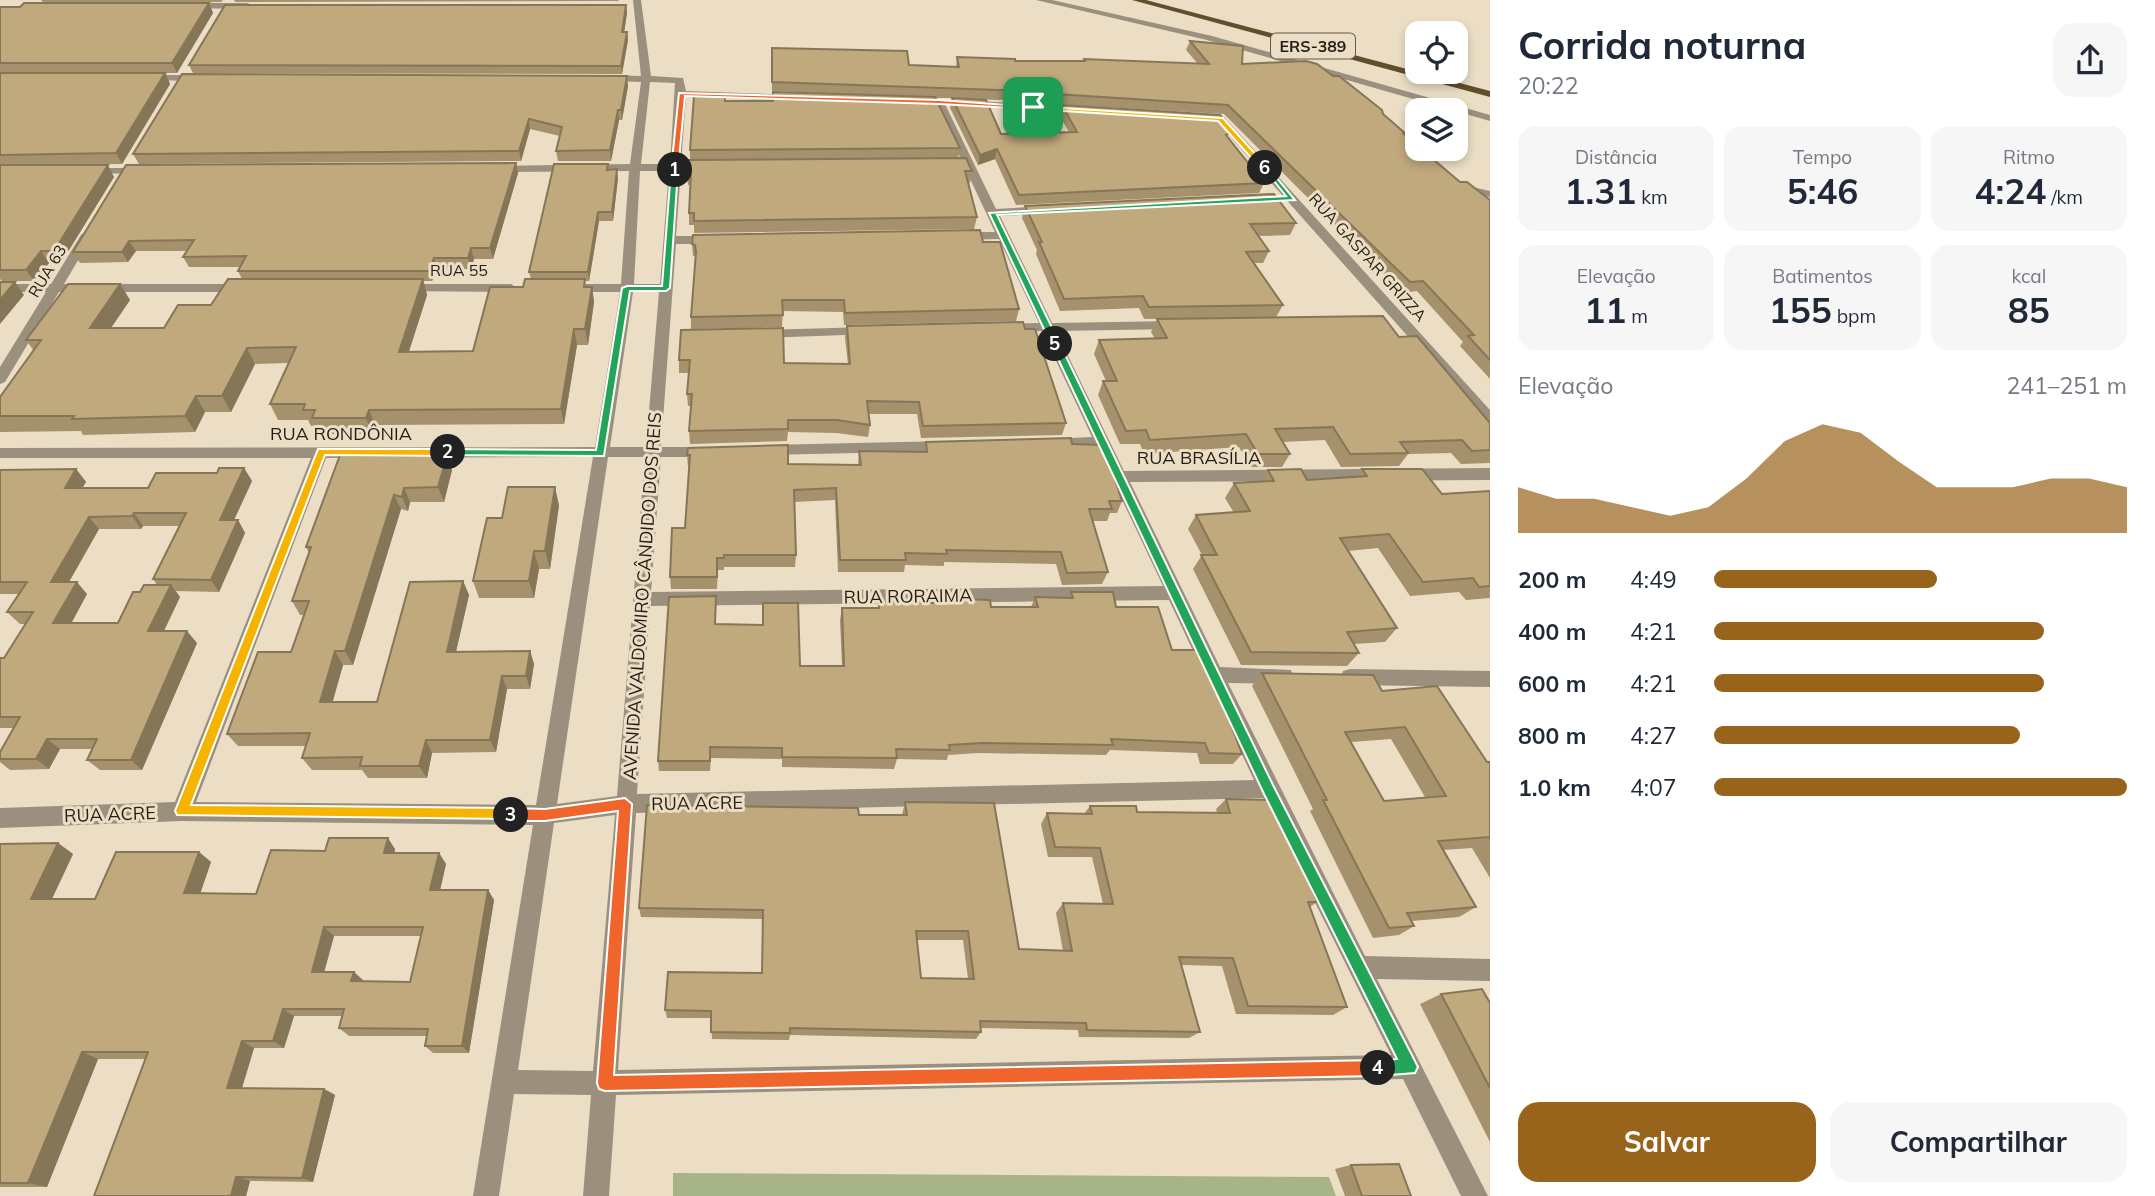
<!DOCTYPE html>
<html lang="pt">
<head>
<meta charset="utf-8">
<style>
  body { margin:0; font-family:Mulish,sans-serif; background:#f6f6f7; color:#1f2937; height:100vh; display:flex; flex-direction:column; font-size:26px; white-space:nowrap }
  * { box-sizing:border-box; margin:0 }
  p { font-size:23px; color:#747a83 }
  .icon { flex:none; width:38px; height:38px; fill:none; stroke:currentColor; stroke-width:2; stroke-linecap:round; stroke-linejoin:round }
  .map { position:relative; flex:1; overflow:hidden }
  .sheet { display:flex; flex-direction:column; background:#fff; width:665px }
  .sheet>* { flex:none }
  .fabs { position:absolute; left:1405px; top:21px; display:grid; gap:14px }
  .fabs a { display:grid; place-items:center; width:63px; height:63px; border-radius:14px; background:#fff; box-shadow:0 4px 10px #0003; font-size:35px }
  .pin { position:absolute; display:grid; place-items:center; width:60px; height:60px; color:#fff; margin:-30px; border-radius:14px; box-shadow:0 4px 10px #0006 }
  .km { position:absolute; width:35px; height:35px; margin:-18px; border-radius:50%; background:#222; color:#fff; font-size:19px; line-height:35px; text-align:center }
  .round { display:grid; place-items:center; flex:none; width:74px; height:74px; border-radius:21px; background:#f6f6f7 }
  .summary { display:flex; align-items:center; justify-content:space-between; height:119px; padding:0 28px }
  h1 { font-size:38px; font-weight:700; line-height:52px }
  .stats { display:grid; grid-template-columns:repeat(3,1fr); gap:10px; height:119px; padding:7px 28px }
  .stats div { display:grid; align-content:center; border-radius:18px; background:#f6f6f7; text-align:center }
  .stats b { font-size:35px; font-weight:700 }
  .stats small { font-size:19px; font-weight:400 }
  .stats p { font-size:19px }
  .chart { height:196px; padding:14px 28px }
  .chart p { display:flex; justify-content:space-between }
  .chart svg { width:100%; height:126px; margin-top:7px; fill:#98631b; opacity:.7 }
  .button { display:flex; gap:14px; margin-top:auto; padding:14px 28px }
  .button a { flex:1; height:80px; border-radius:21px; background:#98631b; color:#fff; font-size:28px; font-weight:700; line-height:80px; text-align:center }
  .button a+a { background:#f6f6f7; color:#1f2937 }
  ul { padding:0 28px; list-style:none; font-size:23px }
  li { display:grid; grid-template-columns:112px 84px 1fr; align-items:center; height:52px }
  li i { height:18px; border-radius:9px; background:#98631b }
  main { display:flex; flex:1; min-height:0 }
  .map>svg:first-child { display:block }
</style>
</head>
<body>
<main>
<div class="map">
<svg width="1490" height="1196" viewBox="0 0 1490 1196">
  <rect width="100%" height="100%" fill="#ebdec5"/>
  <path fill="#a6b487" d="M673,1173L1329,1177L1336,1196H673Z"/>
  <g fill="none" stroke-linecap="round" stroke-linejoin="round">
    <path fill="#9b907d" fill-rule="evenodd" d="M633,0H641L651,76L683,78L686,91L797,95L802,98L797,101L686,97L681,164L690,167L681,170L676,236H716L722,240L716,244H676L661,447H710L718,452L710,457H661L651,592L1163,586L1097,447L1050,449L1042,444L1050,439L1092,437L1042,331L1001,332L994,328L1001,324L1039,323L999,239L958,240L952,236L958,232H995L934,102L939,99L944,102L996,209L1047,206L1053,210L1047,214L1000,216L1052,323L1176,321L1183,325L1176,329L1056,331L1124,471L1490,468V480L1130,482L1220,667L1291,670L1293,676L1291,682L1284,684L1228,683L1365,956L1490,959V981L1377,979L1488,1196H1461L1403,1079L616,1095L609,1196H583L591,1095L514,1094L499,1196H473L533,825L182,821L0,828V808L175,802L311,458H0V448L595,447L620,292H570L564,288L570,284H621L629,171L495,172L489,169L495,166L630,164L641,82L605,81L600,78L605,75L641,76ZM650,82L675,83L670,164H641ZM640,171H669L660,284H634ZM633,292H659L646,447H610ZM593,457L536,805L196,802L326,458ZM608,457H645L617,796L557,804ZM1169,600L1254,780L637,794L650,606ZM1263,798L1391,1055L618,1070L636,813ZM615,815L593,1071L518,1070L554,823Z
      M1036,0H1052L1212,36L1490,115V121L1207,40Z
      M189,3H248L252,6L248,9L186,8V4Z
      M143,75H203L208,78L203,81L140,80V76Z
      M965,100L1084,108L1089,111L1084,114L961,105V101Z
      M1212,117H1224L1490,410V424L1485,423L1217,122L1212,121Z
      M89,168H145L151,171L145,174L85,173V169Z
      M1468,186L1490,191V197L1464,191L1462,189Z
      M87,231L93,235L64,284H245L251,288L245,292H59L5,382L0,384V367L46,292H0V284H51L81,235Z
      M402,284H511L517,288L511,292L397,291L396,288Z
      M868,327L873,328V334L760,338L753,334L760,330Z
      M948,441L956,446L948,451L766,455L758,450L766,445Z
      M1350,669L1490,671V687L1350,685L1343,683L1341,677L1343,671Z"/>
    <path fill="#614e2c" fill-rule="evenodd" d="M1132,0H1146L1490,91V97Z"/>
  </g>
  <path fill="#a5916c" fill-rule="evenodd" d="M41,0H223L221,2H43Z
    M234,0H619L618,1L235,2Z
    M209,3L213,13L177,73H166L170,84L122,164L52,165L114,177L61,263H49L34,281H2L0,279V7Z
    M626,5L627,13L624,32H627L628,40L622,74L193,73L189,65Z
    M1190,41L1242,64L1383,114L1406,134L1405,135L1460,182L1490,200V379L1460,346L1463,342L1417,291L1403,293L1224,114L1053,104L1050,98L996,100L954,98L1001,134L1069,132L1059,115L1062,105L1229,139L1264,183L1259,193L1016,205L995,159L978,165L950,108L952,98H935L960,148L958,158L972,171L970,183H968L977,217L974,229L694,233V225H689V213L690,185H688L687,173L690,160V150L725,101H772L921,97L772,91V48L909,65L956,67L957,57L1015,61H1083L1084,59L1198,64L1186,50Z
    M628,86L622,120H619L611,161H558L556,151L560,136L530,129L521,161L139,164L133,154Z
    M516,163L518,173L493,259H474L471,269H437L432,281H423L427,295L409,351H473L523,287L531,279L529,272L609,170L618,178L613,221H599L589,281H585L586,287H592L594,302L588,345H577L564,424L375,425L372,434H319L315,426H311L308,420H278L270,404L289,363L255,364L231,412H205L195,432L83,435L81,431L0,432V397L34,351L26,340L120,284L130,300L111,328H164L211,305L242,279L238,271L240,267H189L183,257L187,251H136L128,262L80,263L73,252Z
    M1025,206L1296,223L1290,235L1258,236L1269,251L1263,263H1254L1283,305L1276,317L1144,319L1139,308L1060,311L1036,254L1037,250L1022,218Z
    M983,242L1019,309L1016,321L844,325L843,312L783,311L782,327L691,329V317L695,256H693L692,244Z
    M1157,319L1399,337L1490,423V463L1461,464L1451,453L1408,454L1399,466L1341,467L1325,440L1283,442L1290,454L1282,467H1250L1239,447L1144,454L1140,444H1120L1098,395L1103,381H1106L1094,354L1099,340L1155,339L1151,332Z
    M847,326L1025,329L1066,423L1062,435L921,438L917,414H868L870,425L868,437L836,433L788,432L787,441L690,444L689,431L691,406H688L687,394L689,373H679V360L848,364L845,338Z
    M926,442L1072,444L1122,501L1117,513H1110L1107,521H1093L1108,572L1102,584L1062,585L1056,564L944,562V566L905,565L904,572H838L835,500L794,502L796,555L795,567H724V570H718L717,589H671L670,577L685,528L689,467H688L687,455L788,464L858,465L859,451L924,452Z
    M340,455L452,470L444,502H410L408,511L401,509L353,665H343L332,702H377L463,581L469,595L456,651H530L534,664L530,689H507L496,752L432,753L427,778H368L362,770H312L302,758L306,746H238L227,734L291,652L304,615H300L292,601L309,553L306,547Z
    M244,468L252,481L234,520H238L245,533L219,592L176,591L180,597L164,631L197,643L142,770H100L87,760L92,749H60L49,769L10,770L0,762V752L14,728H0V658H4L26,624H20L7,612L19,594H0V470L76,469L86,482L82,488H148L217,473ZM143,526H179L153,579L157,585L140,592L118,623H71L87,594L69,582L99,529H141Z
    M1362,469L1442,494L1490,491V598L1466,600L1459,592L1410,596L1378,548L1348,551L1397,628L1385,642L1354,644L1359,653L1347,666L1241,665L1193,569L1202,555L1188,529L1196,515L1234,513L1225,498L1234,483L1261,481L1268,470L1307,480L1356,477Z
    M559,505L550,569H539L534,598H479L473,581L502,518Z
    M1071,592L1116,607L1172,650L1242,754L1233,764H1200L1197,753L1110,750L1106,755L978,753L948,755L947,760L897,759L894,769L782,767V759L711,758L710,771H659L658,761L716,608V624L800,666H842L840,620L842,608H878L879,603H961L962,599L991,607H1031L1035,597L1069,598Z
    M1262,673L1382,691L1487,762H1490V878L1472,848L1443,850L1476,907L1459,917L1412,921L1414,926L1399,935L1373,938L1310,811L1313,809L1252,686ZM1391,739L1425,797L1384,801L1351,742Z
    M1226,799L1317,902L1310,907L1347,1007L1333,1015L1236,1014L1222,966L1182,965L1200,1032L1189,1038L1079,1037L1078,1030L981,1028V1032L976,1039L790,1035L789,1040L712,1039L711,1018H667L665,1010L762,973V919L641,917L639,908L859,815H902L905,802L1019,949L1063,951L1056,913L1063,903L1103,904L1092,857H1048L1041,824L1047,813L1084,814L1090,806L1137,812H1217L1216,809ZM917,940H963L968,979L921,978Z
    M58,843L73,854L52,899H95L199,852L211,862L200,893L256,894L325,851L395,849L394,853H439L446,864L440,890H488L494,900L469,1053H433L425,1046L427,1036H349L339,1028L342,1016H294L284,1048H254L242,1088L324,1089L335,1095L313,1182L250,1181L246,1196L145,1059H98L47,1187H0V844ZM334,936H421L410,982L363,981V980L324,972Z
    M1441,994L1490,1003V1142L1420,1004Z
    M1351,1165L1411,1196H1345L1335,1169Z"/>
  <path fill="#867658" d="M209,3L213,13L177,73L172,63Z
    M626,5L627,13L623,40L622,32Z
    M627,32L628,40L622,74L621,66Z
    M165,73L170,84L122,164L116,153Z
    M627,76L628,86L622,120L621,110Z
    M618,110L619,120L611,161L610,150Z
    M529,119L530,129L521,161L519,151Z
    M997,149L995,159L978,165L980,155Z
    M516,163L518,173L493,259L490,248Z
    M108,165L114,177L61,263L54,251Z
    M617,169L618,178L613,221L612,212Z
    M598,212L599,221L589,281L588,272Z
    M129,241L136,251L128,262L122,252Z
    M471,248L474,259L471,269L468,258Z
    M41,251L49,263L34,281L26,270Z
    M434,258L437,269L432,281L429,271Z
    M423,279L427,295L404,367L399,352Z
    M15,282L24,295L0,324V300Z
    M120,284L130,300L100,344L90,328Z
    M592,287L594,302L588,345L585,329Z
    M574,329L577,345L564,424L561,409Z
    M247,348L255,364L231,412L222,396Z
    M196,396L205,412L195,432L185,416Z
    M369,410L375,425L372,434L366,418Z
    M447,456L452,470L444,502L438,487Z
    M244,468L252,481L228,533L220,520Z
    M76,469L86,482L75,500L65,488Z
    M555,487L559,505L550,569L545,551Z
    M404,488L410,502L408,511L402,497Z
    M394,495L401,509L353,665L345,651Z
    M134,513L143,526L141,529L132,516Z
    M89,517L99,529L62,594L51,582Z
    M238,520L245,533L219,592L211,580Z
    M534,551L539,569L534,598L529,581Z
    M463,581L469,595L453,665L447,652Z
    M77,582L87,594L65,635L53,623Z
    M171,585L180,597L158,643L148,631Z
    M187,631L197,643L142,770L131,760Z
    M335,651L343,665L329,715L320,702Z
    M530,651L534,664L530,689L526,676Z
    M502,676L507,689L496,752L490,740Z
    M47,739L60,749L49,769L36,759Z
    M426,740L432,753L427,778L419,766Z
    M388,838L395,849L392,864L384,853Z
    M58,843L73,854L47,909L31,899Z
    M199,852L211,862L197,903L184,893Z
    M439,853L446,864L438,899L430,890Z
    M488,890L494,900L469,1053L462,1046Z
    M324,927L334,936L322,980L312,972Z
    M354,972L363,980L361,989L351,981Z
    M283,1009L294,1016L284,1048L273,1041Z
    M242,1041L254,1048L240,1094L227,1088Z
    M82,1052L98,1059L47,1187L28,1183Z
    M324,1089L335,1095L313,1182L302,1178Z
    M236,1177L250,1181L246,1196H231Z"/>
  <path fill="#c0a97d" stroke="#867658" stroke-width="2" fill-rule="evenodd" d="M24,3H209L172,63H0V7H20Z
    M225,5H626L622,32H627L621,66L189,65Z
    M1190,41L1243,46L1242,64L1306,61L1317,64L1333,76H1339L1382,110L1383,114L1406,134H1404L1418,145V149H1421L1460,182H1467L1490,200V360L1468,336L1474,335L1423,281L1410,282L1228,105L1055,94L1052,89L998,90L772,82V48L907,51L909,65L959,67L957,57L1015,59V61H1085L1084,59L1209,64Z
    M0,73H165L116,153L0,155Z
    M182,74L627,76L621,110H618L610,150L556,151L562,127L529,119L519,151L133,154Z
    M773,92L935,97L960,148L690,150L694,96H725V101H773Z
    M952,98L986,100L1001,134L1077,132L1062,105L1220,115L1233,130L1226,135L1264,183L1019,195L997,149L980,155Z
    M966,158L972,171H965L977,217L694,221V213H689L691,173H687L688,160Z
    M516,163L490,248H471L468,258H434L429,271H238L246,256L183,257L194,240L129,241L122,252H73L126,165Z
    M554,164H608L607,170L617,169L612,212H598L588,272H529Z
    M0,165H108L54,251H41L26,270H0Z
    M1274,194L1296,223L1250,224L1269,251L1246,252L1283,305L1149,307L1143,296L1064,299L1039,242H1042L1025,206Z
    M980,230L983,242H1000L1019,309L845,313L844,300H782L783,315L691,317L696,252L695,245L692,244L693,235Z
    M228,279H423L399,352L473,351L490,287H523L525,279H585L584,287H592L585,329H574L561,409L369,410L366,418H312L315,410H303L305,404H270L296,347L247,348L222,396H196L185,416L72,419L74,416H0V397L41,340H26L68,284H120L90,328H164L178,305H211Z
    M0,282H15L0,300Z
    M1383,316L1399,337L1417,336L1490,423V450L1472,451L1462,440L1400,442L1408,453L1350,454L1333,427L1275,429L1290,454H1258L1246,434L1150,440L1146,430L1126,431L1103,381H1117L1099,340L1167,338L1157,319Z
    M1023,322L1025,329H1035L1066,423L923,426L919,402L867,401L870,425L837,420H788V429L689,431L692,394H687L690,360H679L681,330L783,328L784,363L850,364L847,326Z
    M1071,438L1072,444L1104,445L1122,501H1109L1112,509H1089L1108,572L1067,573L1061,552L946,550L947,554L905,553L906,560H840L836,488L794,490L796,555H724V558H717V577H670L672,528H685L690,455H687L688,448L788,445V464L861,465L859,451L927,452L926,442Z
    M340,455L447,456L438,487L404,488L402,497L394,495L345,651H335L320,702H377L410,582L463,581L447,652L530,651L526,676H502L490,740H426L419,766H360L362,757L302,758L310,733L227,734L258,652H291L309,601H292L311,547H306Z
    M219,468H244L220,520H238L211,580L153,579L186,513H134L132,516L89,517L51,582H77L53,623H118L133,592H140L144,585H171L148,631H187L131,760H87L97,739H47L36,759H0V752L20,717H0V658H4L33,612H7L27,582H0V470L76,469L65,488H148L156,473H217Z
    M1301,469L1307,480L1367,476L1362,469H1422L1442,494L1490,491V586L1479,587L1473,578L1423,582L1389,534L1340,538L1397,628L1347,632L1359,653L1251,652L1201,555H1217L1196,515L1250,511L1234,483L1274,481L1268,470Z
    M508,487H555L545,551H534L529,581H473L487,518H502Z
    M1071,592H1113L1116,607H1158L1172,650H1203L1242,754L1209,753L1205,743L1111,739L1113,745L982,743L949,745L950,750L896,749L897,758L782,757V748L710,747V761H658L669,597L716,596L715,624L763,625V603H798L800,666H844L842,608H879V603H962V599L990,600L991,607H1038L1035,597L1073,598Z
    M1262,673L1373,675L1382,691L1437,686L1487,762H1490V839L1489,837L1438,841L1476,907L1407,913L1414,926L1389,928L1323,800H1327ZM1405,727L1446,796L1384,801L1345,732Z
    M1226,799L1277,800L1317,902H1308L1347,1007L1248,1006L1233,958L1179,957L1200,1032L1087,1030L1086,1023L980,1021L981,1032L790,1028V1033L711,1032V1011L665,1010L668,972L762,973L763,910L639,908L647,805L858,808L859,815H907L905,802L994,803L1019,949L1072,951L1063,903L1113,904L1100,848L1055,847L1047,813L1092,814L1090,806H1136L1137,812L1230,813ZM916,931H968L974,979L921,978Z
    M329,838H388L384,853H439L430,890H488L462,1046H425L428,1029L339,1028L344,1009H283L273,1041H242L227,1088L324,1089L302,1178L236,1177L231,1196H94L148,1052H82L28,1183H0V844L58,843L31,899H95L116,852H199L184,893L256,894L271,850L325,851ZM324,927H423L410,982L351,981L354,972H312Z
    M1482,989L1490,1003V1088L1441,994Z
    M1399,1164L1411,1196H1362L1351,1165Z"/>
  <path fill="#f0652b" stroke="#fff" stroke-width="2" d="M679,93L939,100L1036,107L1033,109L939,104L685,96L678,170L675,173L671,170Z"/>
  <path fill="#22a559" stroke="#fff" stroke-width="2" d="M675,168L678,170L670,288L666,291H630L604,456L444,455L443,452L448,449L596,450L622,288L627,286H662L671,170Z"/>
  <path fill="#f5b400" stroke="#fff" stroke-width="2" d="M318,449H448L453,452L448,456L325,455L191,805L511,808L516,810V819L177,815L175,811Z"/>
  <path fill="#f0652b" stroke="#fff" stroke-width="2" d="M625,798L632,804L614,1075L1378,1060L1384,1062L1386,1068L1384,1073L1378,1076L605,1091L599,1089L597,1083L618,811L545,821H511L504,815L511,808L545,809Z"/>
  <path fill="#22a559" stroke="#fff" stroke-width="2" d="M1055,341L1060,344L1273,785L1415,1061L1418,1067L1415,1073L1378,1076L1372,1073L1370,1068L1372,1062L1397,1059L1264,794L1051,344Z"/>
  <path fill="#22a559" stroke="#fff" stroke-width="2" d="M1262,166H1267L1295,200L997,215L1060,344L1055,346L1051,344L989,213L1286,196Z"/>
  <path fill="#f5b400" stroke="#fff" stroke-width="2" d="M1030,106L1223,118L1268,168L1262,170L1218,121L1033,109Z"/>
  <g text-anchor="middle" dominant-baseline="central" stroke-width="6" stroke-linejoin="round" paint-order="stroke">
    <rect fill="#ebdec5" stroke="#60584a" stroke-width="2" x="1271" y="33.5" width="84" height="25" rx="5"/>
    <g font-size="16" font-weight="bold" fill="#241f16">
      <text x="1313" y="46">ERS-389</text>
    </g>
    <g font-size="16" fill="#241f16" stroke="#ebdec5">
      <text transform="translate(1368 257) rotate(48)">RUA GASPAR GRIZZA</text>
      <text x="459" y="270">RUA 55</text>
      <text transform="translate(47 271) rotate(-59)">RUA 63</text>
    </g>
    <g font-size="18" fill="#241f16" stroke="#ebdec5">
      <text x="341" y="433">RUA RONDÔNIA</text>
      <text x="1199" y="457">RUA BRASÍLIA</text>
      <text transform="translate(642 596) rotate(-86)">AVENIDA VALDOMIRO CÂNDIDO DOS REIS</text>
      <text transform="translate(908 596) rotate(-1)">RUA RORAIMA</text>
      <text transform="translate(697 803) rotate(-1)">RUA ACRE</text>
      <text transform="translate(110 814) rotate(-2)">RUA ACRE</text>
    </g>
  </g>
</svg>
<div class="fabs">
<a><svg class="icon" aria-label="locate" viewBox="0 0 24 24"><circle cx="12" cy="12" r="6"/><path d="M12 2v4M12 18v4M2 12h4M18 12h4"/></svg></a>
<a><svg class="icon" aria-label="layers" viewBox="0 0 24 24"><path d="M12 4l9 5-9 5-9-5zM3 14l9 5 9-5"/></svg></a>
</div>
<div class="pin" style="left:1033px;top:107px;background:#1e9e55"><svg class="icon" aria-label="arrive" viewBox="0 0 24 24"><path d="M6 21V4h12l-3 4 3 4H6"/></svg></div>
<b class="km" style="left:675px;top:170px">1</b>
<b class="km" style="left:448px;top:452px">2</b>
<b class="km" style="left:511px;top:815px">3</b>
<b class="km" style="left:1378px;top:1068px">4</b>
<b class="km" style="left:1055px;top:344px">5</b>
<b class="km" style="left:1265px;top:168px">6</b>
</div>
<section class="sheet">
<div class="summary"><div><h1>Corrida noturna</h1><p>20:22</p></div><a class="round"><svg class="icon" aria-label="share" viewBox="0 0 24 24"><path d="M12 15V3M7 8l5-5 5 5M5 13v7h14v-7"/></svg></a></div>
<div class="stats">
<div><p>Distância</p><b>1.31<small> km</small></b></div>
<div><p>Tempo</p><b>5:46</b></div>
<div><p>Ritmo</p><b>4:24<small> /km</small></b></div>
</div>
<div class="stats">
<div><p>Elevação</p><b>11<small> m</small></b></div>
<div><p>Batimentos</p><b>155<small> bpm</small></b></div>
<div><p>kcal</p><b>85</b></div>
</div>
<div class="chart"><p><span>Elevação</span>241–251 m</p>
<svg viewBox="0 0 160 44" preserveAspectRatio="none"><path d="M0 44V28L10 32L20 32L30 35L40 38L50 35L60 25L70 12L80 6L90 9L100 19L110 28L120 28L130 28L140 25L150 25L160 28V44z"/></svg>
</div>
<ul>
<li><b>200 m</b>4:49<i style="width:54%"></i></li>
<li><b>400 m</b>4:21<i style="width:80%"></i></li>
<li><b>600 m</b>4:21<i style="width:80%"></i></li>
<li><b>800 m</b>4:27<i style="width:74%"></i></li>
<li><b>1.0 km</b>4:07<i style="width:100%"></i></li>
</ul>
<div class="button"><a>Salvar</a><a>Compartilhar</a></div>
</section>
</main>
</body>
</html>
